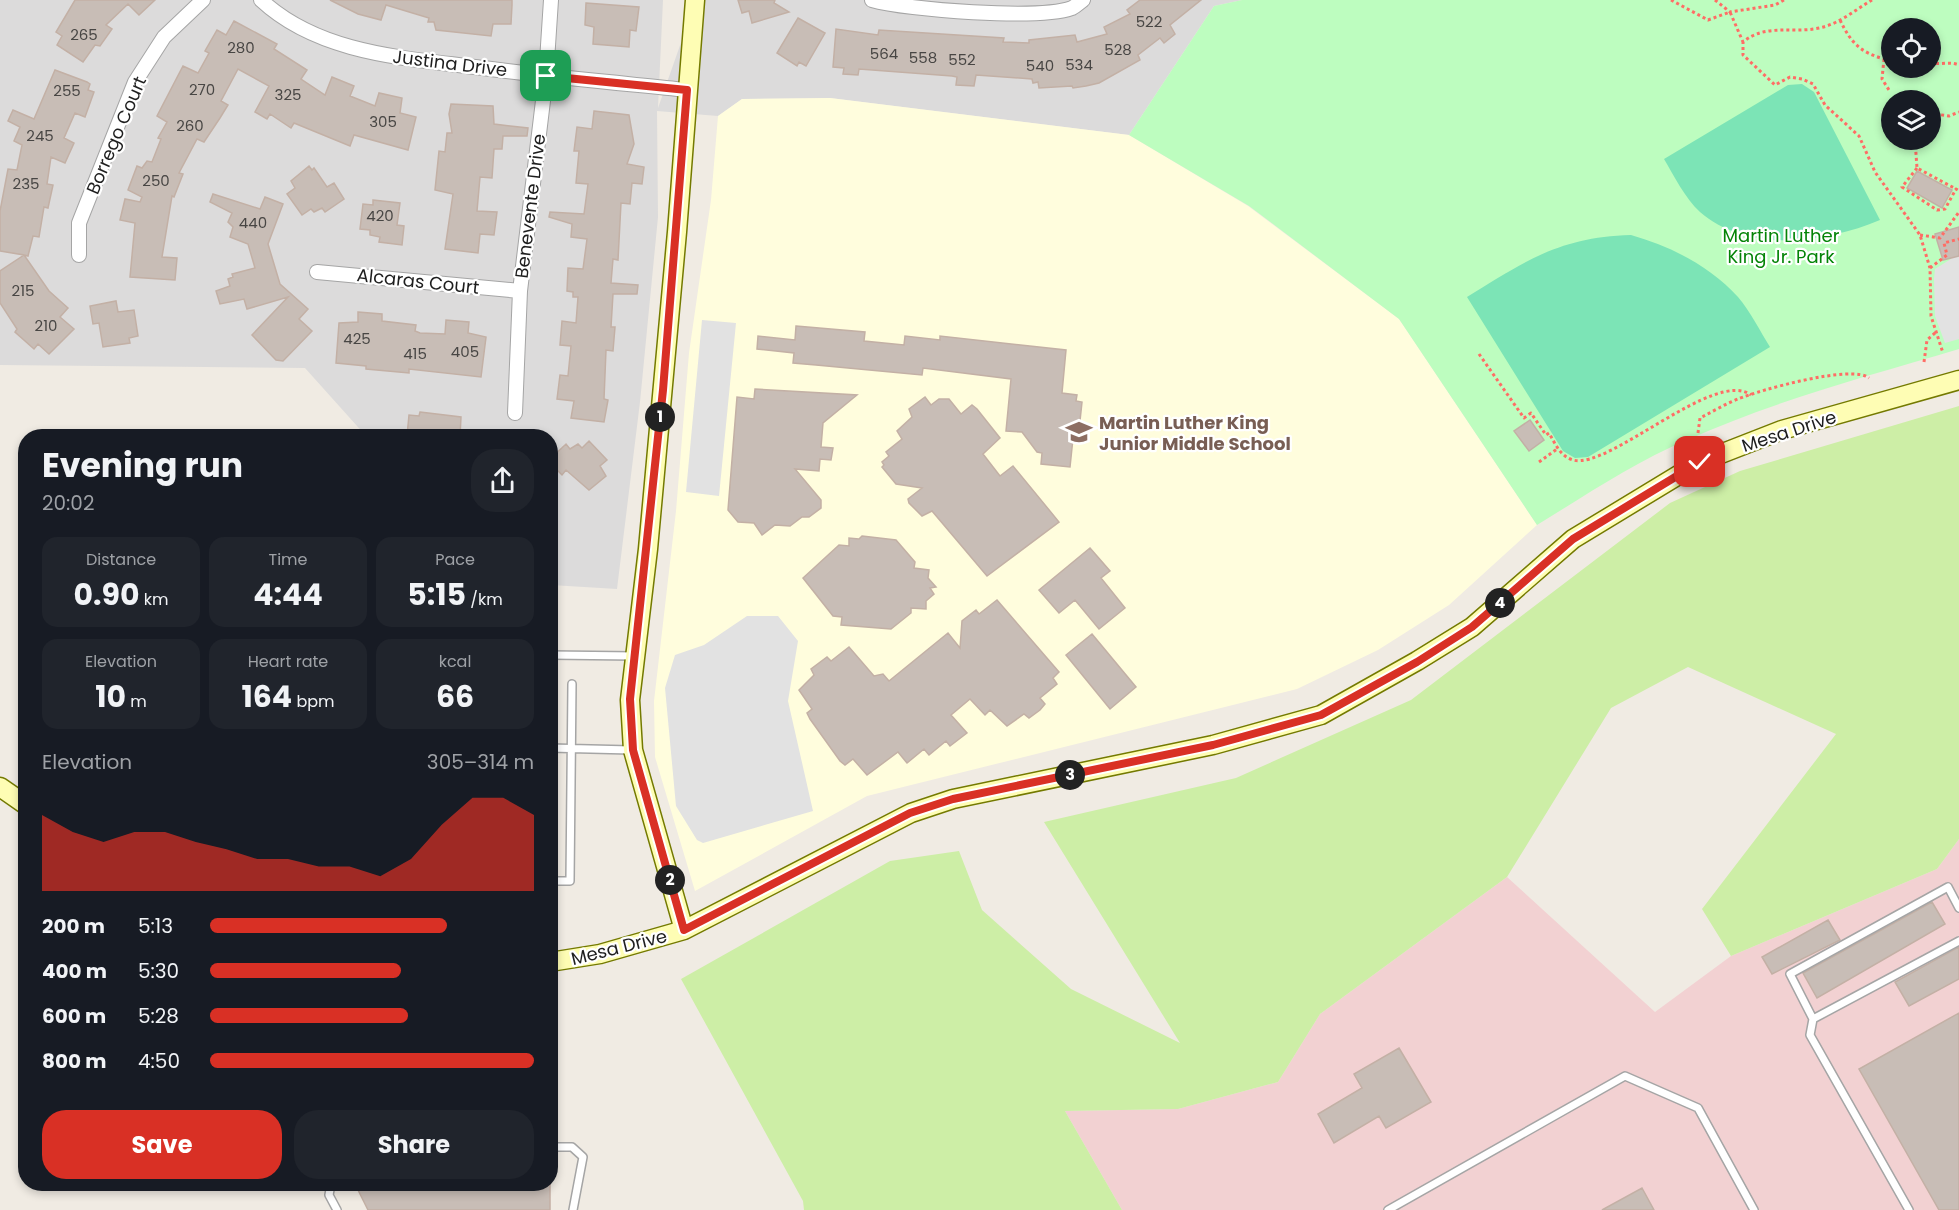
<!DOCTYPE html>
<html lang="en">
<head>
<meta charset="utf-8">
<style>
  body { margin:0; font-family:Poppins,sans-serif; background:#20242c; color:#f1f3f6; height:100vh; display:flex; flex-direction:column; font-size:22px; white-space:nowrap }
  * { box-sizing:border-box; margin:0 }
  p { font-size:20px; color:#9ea1a6 }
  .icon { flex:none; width:33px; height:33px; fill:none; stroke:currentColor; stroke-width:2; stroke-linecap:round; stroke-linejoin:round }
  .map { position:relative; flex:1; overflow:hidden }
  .panel { position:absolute; left:18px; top:429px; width:540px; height:762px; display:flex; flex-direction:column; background:#171b24; border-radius:24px; box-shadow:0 3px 9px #0003 }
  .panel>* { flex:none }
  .tools { position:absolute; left:1881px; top:18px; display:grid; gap:12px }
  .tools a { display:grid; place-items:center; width:60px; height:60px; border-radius:50%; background:#171b24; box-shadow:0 3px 9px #0003; font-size:30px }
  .pin { position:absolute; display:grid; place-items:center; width:51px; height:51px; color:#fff; margin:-26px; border-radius:12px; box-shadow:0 3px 9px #0006 }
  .km { position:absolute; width:30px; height:30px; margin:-15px; border-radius:50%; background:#222; color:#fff; font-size:16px; line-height:30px; text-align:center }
  .round { display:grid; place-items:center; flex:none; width:63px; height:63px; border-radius:24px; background:#20242c }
  .summary { display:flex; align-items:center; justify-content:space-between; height:102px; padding:0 24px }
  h1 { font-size:33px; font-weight:700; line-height:45px }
  .stats { display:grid; grid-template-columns:repeat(3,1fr); gap:9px; height:102px; padding:6px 24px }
  .stats div { display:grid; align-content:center; border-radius:15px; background:#20242c; text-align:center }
  .stats b { font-size:30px; font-weight:700 }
  .stats small { font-size:16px; font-weight:400 }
  .stats p { font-size:16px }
  .chart { height:168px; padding:12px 24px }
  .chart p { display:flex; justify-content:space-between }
  .chart svg { width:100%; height:108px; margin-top:6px; fill:#d93025; opacity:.7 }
  .action { display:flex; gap:12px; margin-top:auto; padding:12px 24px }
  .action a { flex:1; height:69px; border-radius:24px; background:#d93025; color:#fff; font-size:24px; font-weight:700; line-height:69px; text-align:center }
  .action a+a { background:#20242c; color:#f1f3f6 }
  ul { padding:0 24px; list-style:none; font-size:20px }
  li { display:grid; grid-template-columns:96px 72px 1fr; align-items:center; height:45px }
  li i { height:15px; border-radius:8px; background:#d93025 }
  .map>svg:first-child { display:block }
</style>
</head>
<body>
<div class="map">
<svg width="1959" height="1210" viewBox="0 0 1959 1210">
  <rect width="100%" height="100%" fill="#f0ebe3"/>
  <path fill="#dcdbdb" d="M0,0H663L658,108L696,0H1242L1214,6L1129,135L830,98L742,99L718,116L657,111L658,217L640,402L617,589L551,585L550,436H366L305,368L0,365Z"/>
  <path fill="#f2d1d2" d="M1959,839V1210H1122L1065,1111L1178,1109L1278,1082L1320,1014L1507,877L1655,1012L1731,956L1937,869Z"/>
  <path fill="#fffddd" d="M830,98L1129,135L1248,206L1399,319L1537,525L1449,605L1378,650L1297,689L867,796L695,891L655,757L654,701L676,511L689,353L711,200L718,116L742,99Z"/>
  <path fill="#cdeea6" d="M1959,406V839L1937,869L1731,956L1702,909L1836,734L1688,667L1611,708L1507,877L1320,1014L1278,1082L1178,1109L1065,1111L1122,1210H804L803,1201L681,979L890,861L959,851L982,910L1071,989L1180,1043L1044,822L1236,778L1411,700L1670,503L1740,471Z"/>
  <path fill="#bdfdbf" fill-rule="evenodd" d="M1242,0H1959V349C1868,376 1774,401 1687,440C1635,462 1586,495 1537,525L1399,319L1249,206L1129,135L1214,6ZM1892,28H1930V68H1892ZM1892,100H1930V140H1892Z"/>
  <path fill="#7ce4b6" d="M1802,84L1814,92L1880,220C1825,243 1749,254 1700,212C1685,198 1674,176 1664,159L1788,85Z
    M1631,235C1670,246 1710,266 1738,297C1750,311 1760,331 1770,347L1588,457L1575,458L1563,451L1467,297C1525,261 1560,237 1631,235Z"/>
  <path fill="#e2e2e2" d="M1959,243V339L1945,343L1935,316L1934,279L1935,269L1951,259L1947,247Z
    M702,320L736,323L719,496L686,492Z
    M747,616H778L798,641L788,701L813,811L703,843L697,840L676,806L665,688L675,655L704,645Z"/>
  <path fill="#c8bdb6" stroke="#c3b0a5" stroke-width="1.5" d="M75,0H155L139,15L128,4L106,25L112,29L100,46L95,45L83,62L57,45L62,36L56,32Z
    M330,0H512V5L511,24H493L491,36L436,30L434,22H428L429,18L386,5L381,20L358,14Z
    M738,0H775L774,3L789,12L752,23L749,11L742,13Z
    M1140,0H1201L1170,25L1175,34L1164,43L1160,38L1138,55L1140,60L1099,83L1086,86L1073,88L1072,86L1039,88L1038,82L1033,83L1032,79L976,75L974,86L956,85L957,77L952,76L859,69L858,75L843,74L844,68L833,67L836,29L878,35L879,30L1004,38L1003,42L1029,43V40L1075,35L1077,42L1107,34L1104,27L1130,14L1127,10Z
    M586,3L639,7L636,31L630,30L629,47L593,44L594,27L585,25Z
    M798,18L825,33L806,66L799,62L797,66L777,53Z
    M234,21L277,44L274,49L307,70L301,79L325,95L332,77L354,86L350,96L375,106L379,93L402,98L400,113L416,117L408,150L354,135L350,146L294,123L291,128L270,114L267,119L255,112L269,86L238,69L221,101L228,105L220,118L204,142L197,139L179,173L183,174L174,197L172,196L162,257L177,258L175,280L130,277L135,223L120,220L125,199L140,202L142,197L128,190L137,166L142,168L147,161L152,162L161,139L158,138L167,122L157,116L183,66L198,73L209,53L205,51L217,30L226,35Z
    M55,70L87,82L90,84L88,90L94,92L85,117L75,113L64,138L74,143L65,163L51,157L47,184L53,185L48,208L44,207L39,237L33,236L28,256L24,255L49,291L68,308L60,317L74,329L49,354L38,344L34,349L15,332L17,329L0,303V271L24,255L0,251V211L8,169L17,170L22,145L14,141L20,127L8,121L13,110L34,119Z
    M451,104L493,106L494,124L528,128L527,136H503L502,149H494L492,178L480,177L477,211L497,212L494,235L480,234L478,253L445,249L453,194L435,190L439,151L445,152L447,133H452L449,114Z
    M594,111L629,115L634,144L627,164L644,167L642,184L632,183L630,204L621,203L618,260L613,259L611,283L638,285L637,294H613L611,327H615L613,351L606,350L604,399L608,400L604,422L571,418L574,401L557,399L560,375L568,376L571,346L560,345L562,321L576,323L578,297H573V292L567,291L568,268L583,269L587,239L571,237L572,224L549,217L550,212L584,214L588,184L576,183L579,151H574L577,127L592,129Z
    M309,166L312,170L314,168L327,187L334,183L344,199L325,212L322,208L314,212L311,209L302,215L287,194L295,188L291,181Z
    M1917,171L1952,190L1942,208L1907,188Z
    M213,194L260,209L265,197L283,204L268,244L280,284L308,309L299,319L312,331L283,361L276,360L252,335L288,297L247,309L244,299L220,304L216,291L230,286L228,279L233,277L232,274L255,268L248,244L230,237L233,227L228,222L232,213L210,202Z
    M373,200L400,203L397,225L404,226L402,245L379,242L380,237L370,235V230L360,229L363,204L373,205Z
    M1959,227V256L1943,260L1935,234Z
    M116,301L118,312L134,310L138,336L129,338L130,343L103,347L99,323L93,324L90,306Z
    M358,312L382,314V321L416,325L415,331L420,333L445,334L446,320L469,322L468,333L486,337L481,377L409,369V373L366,369V366L336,363L339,323L358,322Z
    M796,326L865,332L864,341L904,345L905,336L940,340V336L1066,350L1062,393L1077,395L1076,401L1082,402L1079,430L1074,429L1070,467L1041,464L1042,453L1037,452L1022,432L1006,431L1011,379L923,368L922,375L816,365L793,363L794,353L757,349L758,336L795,340Z
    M755,389L857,395L823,423L821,447L833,448L831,460L820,459L819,471L795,469L821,500V508L809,517H802L790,526L775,525L762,535L754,523L738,522L728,510L737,397L754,399Z
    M925,397L931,405L939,399H949L961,414L972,405L977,409L1000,438L983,454L1000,476L1013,466L1059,522L987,576L932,511L922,516L909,503L908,499L922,488L896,484L882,467L884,465L882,462L889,456L886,452L902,439L897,431L912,417L909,409Z
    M420,412L461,417L460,436H407L409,415L419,416Z
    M1530,420L1544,440L1529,451L1514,431Z
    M589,441L607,460L600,466L606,476L589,490L566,470L562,475L550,463V459L566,444L570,449L578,444L582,448Z
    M862,536L896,540L915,562L914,568L929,570L928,578L936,587L930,588L934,594L926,601V609L911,608V613L891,629L841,625L842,617L833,616L803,578L839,545L849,546V538L859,539Z
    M1090,548L1110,571L1101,578L1125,608L1099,629L1075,600L1059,613L1039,590Z
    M997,600L1059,672L1053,678L1057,684L1040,698L1045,704L1040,710L1029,718L1024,714L1007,726L990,710L985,715L970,699L951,715L967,733L950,746L946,741L929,755L924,749L907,763L898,752L867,775L853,759L845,765L840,761L810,719L807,713L812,709L799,690L814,675L811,669L827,657L831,661L849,647L874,676L883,674L889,681L948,633L960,648L962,621L976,610L979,614Z
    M1092,634L1136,687L1110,709L1066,655Z
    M1932,902L1945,924L1817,998L1803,973Z
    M1828,920L1840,940L1772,974L1762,957Z
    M1959,947V979L1909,1006L1895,982Z
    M1959,1013V1210H1939L1859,1069Z
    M1399,1048L1431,1102L1386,1128L1379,1116L1334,1143L1318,1114L1362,1088L1354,1074Z
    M367,1184H550V1210H368L357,1188Z
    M1642,1188L1654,1210H1602Z"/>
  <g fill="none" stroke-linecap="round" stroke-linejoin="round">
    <g stroke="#a5a5a5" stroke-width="10">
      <path id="lane" d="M550,655L635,656
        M550,748L631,750
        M550,881H570L572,684
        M1813,1019L1959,941
        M550,1147H572L583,1157L573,1210
        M331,1184L329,1195L337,1210
        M1388,1210L1625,1076L1698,1108L1754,1210
        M1909,1210L1810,1035L1813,1019L1790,974L1948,887L1959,908"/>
    </g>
    <g stroke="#a5a5a5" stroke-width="16">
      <path id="street" d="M261,0C320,55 408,58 483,68C551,77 619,83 687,90
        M872,0C907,10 1039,20 1072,8C1076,6 1080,2 1083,0
        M79,255V223L135,82L164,37L203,0
        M317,272L520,291
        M515,413L520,291L546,76L551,0"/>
    </g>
    <g stroke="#747a00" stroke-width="21">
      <path id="secondary" d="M0,787L26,805
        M684,930L633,750L630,700L648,549L677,232L695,0
        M550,962L600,954L684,930L911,813L953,799L1213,745L1321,715L1417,661L1472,627L1573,539L1700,462L1782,430L1959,380"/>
    </g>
    <path stroke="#ff6d65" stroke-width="3" stroke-dasharray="3 3" stroke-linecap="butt" d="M1671,0L1708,20L1730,12L1743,42
      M1715,0L1730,12L1775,5L1784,0
      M1872,0C1855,10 1839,24 1819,28C1792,34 1766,23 1743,42V55L1775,85L1790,77L1802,79L1813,84L1825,105L1859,136L1875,172L1920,235L1930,268L1931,316L1943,353
      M1840,20C1851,43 1860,52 1884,59L1892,52
      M1884,59L1882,79L1889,90
      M1930,63C1941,65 1949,61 1959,65
      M1930,117L1935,114L1949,116L1959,112
      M1915,140L1917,168L1956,189
      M1917,168L1902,187L1937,210L1945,209L1956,189L1959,191
      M1920,235L1940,238L1959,212
      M1930,268L1947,255L1944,243L1959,239
      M1479,354L1524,418L1531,413L1546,435L1549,433C1556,445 1560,456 1573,460C1609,470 1715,368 1751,395
      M1924,362L1927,340L1936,332
      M1698,433L1700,418C1712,412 1725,404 1738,399C1760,390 1852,364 1869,378
      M1539,462L1557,449"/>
    <use href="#lane" stroke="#fff" stroke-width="7"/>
    <use href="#street" stroke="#fff" stroke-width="14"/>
    <use href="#secondary" stroke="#fefdb4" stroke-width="18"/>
  </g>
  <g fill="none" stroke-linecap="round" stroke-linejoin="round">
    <g stroke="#fff" stroke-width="12">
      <path id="route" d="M546,76L687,90L663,390L630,699L633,750L684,930L910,813L953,799L1213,745L1321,715L1417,662L1472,627L1573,539L1700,462"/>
    </g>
    <use href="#route" stroke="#d93025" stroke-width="8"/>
  </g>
  <defs>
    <g id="school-bare" transform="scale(2.07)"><path d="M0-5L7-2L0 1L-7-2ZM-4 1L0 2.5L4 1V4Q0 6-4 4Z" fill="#8d6e63" stroke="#fff" stroke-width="2.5" paint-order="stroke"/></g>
  </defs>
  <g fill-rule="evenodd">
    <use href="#school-bare" x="1079" y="432"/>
  </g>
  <g text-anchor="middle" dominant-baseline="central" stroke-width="4.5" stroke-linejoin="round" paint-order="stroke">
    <g font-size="15" fill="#484644">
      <text x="1149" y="21">522</text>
      <text x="84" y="34">265</text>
      <text x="241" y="47">280</text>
      <text x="1118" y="49">528</text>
      <text x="884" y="53">564</text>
      <text x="923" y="57">558</text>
      <text x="962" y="59">552</text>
      <text x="1079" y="64">534</text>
      <text x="1040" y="65">540</text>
      <text x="202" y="89">270</text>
      <text x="67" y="90">255</text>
      <text x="288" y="94">325</text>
      <text x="383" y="121">305</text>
      <text x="190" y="125">260</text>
      <text x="40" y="135">245</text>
      <text x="156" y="180">250</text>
      <text x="26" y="183">235</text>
      <text x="380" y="215">420</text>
      <text x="253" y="222">440</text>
      <text x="23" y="290">215</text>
      <text x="46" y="325">210</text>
      <text x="357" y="338">425</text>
      <text x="465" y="351">405</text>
      <text x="415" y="353">415</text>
    </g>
    <g font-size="18" fill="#1e1e1e" stroke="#fff">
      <text transform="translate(450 63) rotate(7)">Justina Drive</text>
      <text transform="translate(116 135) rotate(-67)">Borrego Court</text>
      <text transform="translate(530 206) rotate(-83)">Benevente Drive</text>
      <text transform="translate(418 281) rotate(6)">Alcaras Court</text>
      <text transform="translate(1789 431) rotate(-18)">Mesa Drive</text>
      <text transform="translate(619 947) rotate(-14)">Mesa Drive</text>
    </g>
    <g font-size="18" fill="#048407" stroke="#fff">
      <text x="1781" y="235">Martin Luther<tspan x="1781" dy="21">King Jr. Park</tspan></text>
    </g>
    <g font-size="18" font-weight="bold" fill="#785e54" stroke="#fff" text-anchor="start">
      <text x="1099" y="422">Martin Luther King<tspan x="1099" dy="21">Junior Middle School</tspan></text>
    </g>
  </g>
</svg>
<div class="tools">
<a><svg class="icon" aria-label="locate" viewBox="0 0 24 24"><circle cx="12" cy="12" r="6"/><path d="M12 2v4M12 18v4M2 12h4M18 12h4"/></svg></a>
<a><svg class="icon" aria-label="layers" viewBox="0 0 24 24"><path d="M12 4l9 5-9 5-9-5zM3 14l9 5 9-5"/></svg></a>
</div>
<div class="pin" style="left:546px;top:76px;background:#1e9e55"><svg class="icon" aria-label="arrive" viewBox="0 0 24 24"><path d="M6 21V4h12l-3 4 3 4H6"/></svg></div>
<div class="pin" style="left:1700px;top:462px;background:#d93025"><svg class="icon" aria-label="check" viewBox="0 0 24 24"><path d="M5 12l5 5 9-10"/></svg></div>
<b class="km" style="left:660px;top:417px">1</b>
<b class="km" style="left:670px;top:880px">2</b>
<b class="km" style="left:1070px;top:775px">3</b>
<b class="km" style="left:1500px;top:603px">4</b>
<section class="panel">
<div class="summary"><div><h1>Evening run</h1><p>20:02</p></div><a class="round"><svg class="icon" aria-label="share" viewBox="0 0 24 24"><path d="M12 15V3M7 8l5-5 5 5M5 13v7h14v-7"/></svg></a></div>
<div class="stats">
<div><p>Distance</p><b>0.90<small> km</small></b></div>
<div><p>Time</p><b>4:44</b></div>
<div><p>Pace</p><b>5:15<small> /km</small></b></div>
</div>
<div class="stats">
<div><p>Elevation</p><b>10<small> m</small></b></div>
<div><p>Heart rate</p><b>164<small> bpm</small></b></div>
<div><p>kcal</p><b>66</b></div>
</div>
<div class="chart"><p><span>Elevation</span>305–314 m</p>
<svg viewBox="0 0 160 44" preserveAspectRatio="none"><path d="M0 44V13L10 20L20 24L30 20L40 20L50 24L60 27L70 31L80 31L90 34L100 34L110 38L120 31L130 17L140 6L150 6L160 13V44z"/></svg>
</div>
<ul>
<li><b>200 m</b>5:13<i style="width:73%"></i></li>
<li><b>400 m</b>5:30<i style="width:59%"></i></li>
<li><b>600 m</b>5:28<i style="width:61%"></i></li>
<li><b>800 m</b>4:50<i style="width:100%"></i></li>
</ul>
<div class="action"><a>Save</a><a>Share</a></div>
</section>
</div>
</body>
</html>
